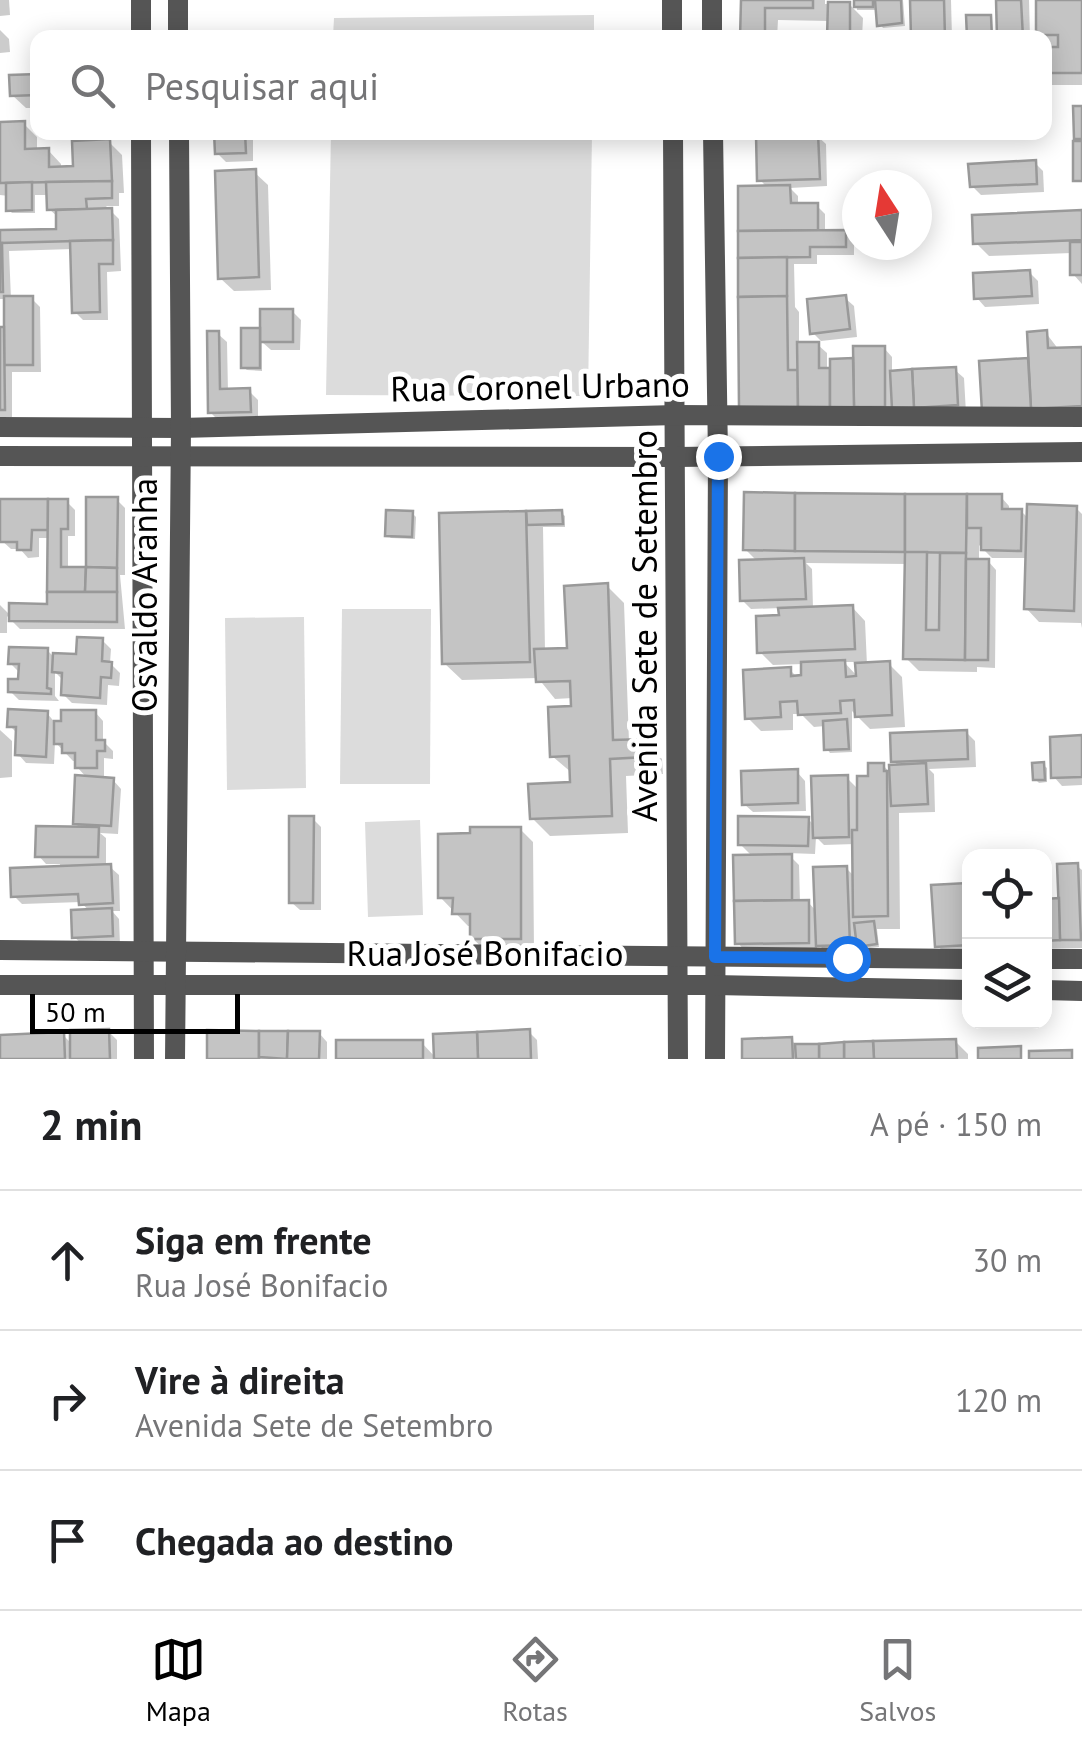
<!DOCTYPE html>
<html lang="pt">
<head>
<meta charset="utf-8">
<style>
	body { margin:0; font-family:"PT Sans",sans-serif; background:#f2f2f2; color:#202124 }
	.controls { position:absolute; right:30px; bottom:30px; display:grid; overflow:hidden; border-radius:20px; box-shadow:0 5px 25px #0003 }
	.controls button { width:90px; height:90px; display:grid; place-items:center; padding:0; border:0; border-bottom:2px solid #e0e0e0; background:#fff; color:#202124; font:50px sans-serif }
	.compass { position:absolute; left:842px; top:170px; width:90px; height:90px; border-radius:50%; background:#fff; box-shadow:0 5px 25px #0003; rotate:348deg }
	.scale { position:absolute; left:30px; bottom:25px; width:210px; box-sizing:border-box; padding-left:10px; border:5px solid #000; border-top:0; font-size:28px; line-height:35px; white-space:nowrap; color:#000; -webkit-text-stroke:8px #fff; paint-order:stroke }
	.stop { position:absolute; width:30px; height:30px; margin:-22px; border:8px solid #1a73e8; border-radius:50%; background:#fff }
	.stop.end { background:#1a73e8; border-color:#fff; box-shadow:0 2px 10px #0008 }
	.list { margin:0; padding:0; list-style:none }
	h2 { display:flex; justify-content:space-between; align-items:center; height:130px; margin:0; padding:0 40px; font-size:42px }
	h2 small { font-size:32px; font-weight:400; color:#757577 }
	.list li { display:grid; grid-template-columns:65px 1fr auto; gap:30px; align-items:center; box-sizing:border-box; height:140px; padding:0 40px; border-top:2px solid #e0e0e0 }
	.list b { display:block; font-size:38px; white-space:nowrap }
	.list p { margin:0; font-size:32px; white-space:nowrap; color:#757577 }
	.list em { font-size:32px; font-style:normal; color:#757577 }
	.icon { flex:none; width:55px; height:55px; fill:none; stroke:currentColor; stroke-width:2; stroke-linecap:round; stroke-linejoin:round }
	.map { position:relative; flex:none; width:1082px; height:1059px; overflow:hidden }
	.search { position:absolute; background:#fff; box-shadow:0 5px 25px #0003; left:30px; right:30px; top:30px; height:110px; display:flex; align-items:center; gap:25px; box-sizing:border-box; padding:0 35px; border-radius:20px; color:#757577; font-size:38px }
	.sheet { height:550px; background:#fff }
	nav { display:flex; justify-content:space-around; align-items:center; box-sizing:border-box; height:140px; border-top:2px solid #e0e0e0; background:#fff; font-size:28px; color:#757577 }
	nav a { display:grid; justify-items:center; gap:5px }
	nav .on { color:#000 }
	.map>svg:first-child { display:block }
	.green { fill:#dcdcdc }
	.shadow { fill:#0003; fill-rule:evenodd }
	.building { fill:#c4c4c4; stroke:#999; stroke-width:2.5 }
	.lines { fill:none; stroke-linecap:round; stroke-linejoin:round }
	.street { stroke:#555; stroke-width:20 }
	.route { stroke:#1a73e8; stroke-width:12 }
	.labels { text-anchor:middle; stroke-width:10; stroke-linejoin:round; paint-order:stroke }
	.street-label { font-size:35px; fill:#000; stroke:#fff }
</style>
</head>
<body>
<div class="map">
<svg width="1082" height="1059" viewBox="0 0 1082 1059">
	<rect width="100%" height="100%" fill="#fff"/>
	<g class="green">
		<path d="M594,15V37H333L334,18Z"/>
		<path d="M331,133H592L588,396L326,395Z"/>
		<path d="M342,609H431L430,784H340Z"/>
		<path d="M304,617L306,788L227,790L225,618Z"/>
		<path d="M420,820L423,915L368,917L365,822Z"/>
	</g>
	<g class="shadow">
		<path d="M0,0H9L10,15L0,16Z"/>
		<path d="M743,0H825V4H849L863,18L862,38H830V21L778,20L777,38H743Z"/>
		<path d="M856,0H903L905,26L883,28L880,24L879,10H857Z"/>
		<path d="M913,0H951L952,38H914Z"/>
		<path d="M999,0H1029L1030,38H1000Z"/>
		<path d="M1038,0H1082V85H1044V50H1054L1038,34Z"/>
		<path d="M0,30L9,39L10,52L0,53Z"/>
		<path d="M38,77V108H26L12,95Z"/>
		<path d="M0,124H24L37,137V151L48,150L61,164V169H76L109,142L122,155L124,193H119V206H106L119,219L121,271L107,272L108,320H83L75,312L73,249L9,251L11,299H32L40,307L41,372H12V417H0V330H7V299H0V233L59,231V218L49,209V195H35V213H12L9,210V196L0,195Z"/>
		<path d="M67,132H125V134L71,136Z"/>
		<path d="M217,132H253V161L226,162L217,153Z"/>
		<path d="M783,132H813L826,144L827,186L790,188L798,196V206H817L825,214V232H845L854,241V255H817V264H794L795,307L799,312V345H818L827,353V370H833V361H856L884,348L892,357V373L955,370L964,378L966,413L742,407L740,188H768L760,180Z"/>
		<path d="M830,132H881V135L832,134Z"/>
		<path d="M1035,163L1043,171L1044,192L981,195L972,186Z"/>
		<path d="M254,172L268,185L271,290L234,291L220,278Z"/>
		<path d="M1082,213V284L1073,274L1072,253L989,256L976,243Z"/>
		<path d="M1029,272L1038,281L1039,304L985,307L977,298Z"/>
		<path d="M845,298L854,306L857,337L821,341L812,332Z"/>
		<path d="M292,311L301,320L300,350H271L262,342V371L247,370L243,367L262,330Z"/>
		<path d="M1046,333L1059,350L1082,349V419H993L1027,361L1031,365Z"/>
		<path d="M218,334L227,342L228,392L249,391L258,400V420L219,421L210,412Z"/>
		<path d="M746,494L1001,497L1009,506V511H1021L1029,519L1076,508L1082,514V628L1081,623L1039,622L1026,608L1028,558H992L979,545V561H988L996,570L995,668L977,667V672L919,671L906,658L907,564L806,563L812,569L813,609L852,607L865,621L867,665L889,664L902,677L905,727L870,729L852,711V752L830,753L827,749L825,726L814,727L801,714H793V730L761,731L748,718L790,670L798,678H804L803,664L773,665L760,652L781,617V608L751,609L742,600L758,562L745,549ZM844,662H858V677Z"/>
		<path d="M117,500L125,508V575H120L125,629H20L7,616V633H0V605L12,617L50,606V538H39V557L28,558L20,549H11L0,539V526L67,502L75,510V536H68V570H88Z"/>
		<path d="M412,513L416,517L415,539L391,538L387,535Z"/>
		<path d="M561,513L565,516V527H543L545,651H569L607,586L624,603L629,742H645L662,759L663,774L626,776L628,833L550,836L532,818L572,785V773L552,756L573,708V698L555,699L538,678L462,680L444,663L441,515Z"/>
		<path d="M102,640L111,649L110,663L120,673L119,686L108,685L107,705L72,703L63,694L64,681L55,672V696L59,701L19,700L10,691L21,682L19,672L10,663L47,650L56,659L78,657Z"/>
		<path d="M95,712L103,721V741L113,751V759L104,758V780H113L121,789L118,834L100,833L106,838V867H110L119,875L120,911H112L119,919L120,944L83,945L74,937L89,911L81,902L22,904L14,896L60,869V864H46L38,855L82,830L75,823L88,779L77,767V761H73L55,742L54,764L26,763L18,754L19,735L10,726L47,713L56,724Z"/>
		<path d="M0,730L12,741V777L0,778Z"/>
		<path d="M966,732L975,741L976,767L929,769L934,774L935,812L899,813L900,929H877L879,947L863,949L857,942V952L827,953L817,943V950L746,952L738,943L736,858L753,857L740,844L808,819L816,827L847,778L860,791L883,765L892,775L899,767L894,761ZM816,837L824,845L855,844V877L846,868L817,912L808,902H800L799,865L787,853L815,854Z"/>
		<path d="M1082,738V785L1062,786L1054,777Z"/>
		<path d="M1043,765L1047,768V782L1039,783L1035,779Z"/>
		<path d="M797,772L805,781L806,811L753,812L744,804Z"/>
		<path d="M313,819L321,827V910H300L291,902Z"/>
		<path d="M520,829L533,842L534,951H486L472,938V926H468L440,897Z"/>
		<path d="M1077,866L1082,870V948L1044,949V901L1061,900Z"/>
		<path d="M966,886L970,889V953L946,955L938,946Z"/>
		<path d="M108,1031L117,1040V1059H2L63,1035L72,1044Z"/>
		<path d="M529,1032L537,1040L538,1059H338L422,1043L436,1058Z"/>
		<path d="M319,1033L327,1042V1059H209Z"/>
		<path d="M791,1040L798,1047L955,1041L968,1054V1059H745Z"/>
	</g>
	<g class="building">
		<path d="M741,0H813V8H765V38H740Z"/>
		<rect x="854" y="0" width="19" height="7"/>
		<path d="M875,0H901L902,23L877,26Z"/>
		<path d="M910,0H944L945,38H911Z"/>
		<path d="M996,0H1021L1023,38H997Z"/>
		<path d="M1036,0H1082V73H1044V47H1058V35H1036Z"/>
		<path d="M828,2H850V38H827Z"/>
		<path d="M966,15H991L992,38H967Z"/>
		<path d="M38,74V95L10,96L9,75Z"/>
		<path d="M1073,106H1082V139H1074Z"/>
		<path d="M25,121V149L49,148V167L73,166L72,141L110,139L112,181L0,183V122Z"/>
		<path d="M214,132H245L246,153L215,154Z"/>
		<path d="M818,133L820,179L757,181L756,135Z"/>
		<rect x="1073" y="141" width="9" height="40"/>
		<path d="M1036,160L1037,184L970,187L968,164Z"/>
		<path d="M256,169L259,277L218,279L215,171Z"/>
		<path d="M112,181V198L86,199L87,209L47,210L46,182Z"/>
		<path d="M32,182V210L6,211V183Z"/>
		<path d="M790,185L791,203H818V230L738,231V186Z"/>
		<path d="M112,208L113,240L0,243V230L56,229V210Z"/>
		<path d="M1082,210V240L973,244L972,215Z"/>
		<path d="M846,230V247H810V257L738,258V231Z"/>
		<path d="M113,240V264H99L100,312L72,313L70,241Z"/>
		<rect x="1070" y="242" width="12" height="33"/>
		<path d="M0,243H2L3,292H0Z"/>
		<path d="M787,257V296L738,297V258Z"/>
		<path d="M1030,270L1032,296L974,299L973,273Z"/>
		<path d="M846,295L850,329L810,334L807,299Z"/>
		<rect x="4" y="296" width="29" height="69"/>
		<path d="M787,296L788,370H798V408H739L738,297Z"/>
		<rect x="260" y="309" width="33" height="33"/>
		<path d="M0,327H4L5,410H0Z"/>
		<rect x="241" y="328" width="19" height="40"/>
		<path d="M1047,330L1048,348L1082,347V406L1031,409L1027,332Z"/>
		<path d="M207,331H219L220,389L250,388L251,412L208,413Z"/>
		<path d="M797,342H819V368H830V408H798Z"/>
		<path d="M853,346H885V407H854Z"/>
		<path d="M853,358L854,407L830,408V359Z"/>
		<path d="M1028,358L1031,409L982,412L979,361Z"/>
		<path d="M956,367L958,405L914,408L912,369Z"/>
		<path d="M912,369L914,408L892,409L890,371Z"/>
		<path d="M744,492L795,493V551L743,550Z"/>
		<path d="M795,493L905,494V552L795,551Z"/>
		<path d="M905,494H967L966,553L905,552Z"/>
		<path d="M967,494H1002V509H1022L1021,551L981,550V528H967Z"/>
		<path d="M86,497H118L117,568L86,567Z"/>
		<path d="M0,499H48V530H32L31,550H17V542H0Z"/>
		<path d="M48,499H68V529H61V567H86L85,592H47Z"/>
		<path d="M1027,504L1077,506L1074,611L1024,609Z"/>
		<path d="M386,510L413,511L412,537L385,536Z"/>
		<path d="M562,510L563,524L527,525L526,511Z"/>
		<path d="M526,511L530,662L442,664L439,513Z"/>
		<path d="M905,552H927L926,630H939L940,553H966L965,660L903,659Z"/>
		<path d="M804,558L806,599L740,601L739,560Z"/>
		<path d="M966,559H989L988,660H965Z"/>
		<path d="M86,567L117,568V592H85Z"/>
		<path d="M608,583L613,740L646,739V757L610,759L612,816L530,819L528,784L570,782L569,756L550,757L548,707L571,706L570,681L536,682L534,649L567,648L564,586Z"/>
		<path d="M47,592H117V622L9,621V603L47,604Z"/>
		<path d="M853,605L855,649L757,653L756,616L779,615L778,608Z"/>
		<path d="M77,637L103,638L102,661L112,662L111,678L101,677L100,698L61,695L62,673L52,672L53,653L76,654Z"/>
		<path d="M9,647L48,648L47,688L51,689V694L8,692V679H18L19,664H8Z"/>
		<path d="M845,660L846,677L856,676L855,663L890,661L892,715L855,717L854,700L840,701L841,713L798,715L797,701L780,702L781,717L745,719L743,670L791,667V676L801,675V662Z"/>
		<path d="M8,709L48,711L46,757L15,755L16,727H7Z"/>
		<path d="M61,710H96V740H105V751H97V768H75V753H62V744H54V721H61Z"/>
		<path d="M847,719L849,749L824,750L823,721Z"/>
		<path d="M967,730L968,759L891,762L890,733Z"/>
		<path d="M1082,735V777L1051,778L1050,737Z"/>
		<path d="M1044,762L1045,780H1033L1032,763Z"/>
		<path d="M868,763H884V771H887L888,916L853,917L852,830H857V776H868Z"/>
		<path d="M926,763L928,804L891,806L889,765Z"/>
		<path d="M798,769V803L742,805L741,771Z"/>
		<path d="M75,775L114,778L111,826L73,824Z"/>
		<path d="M848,775L849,837L813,838L811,776Z"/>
		<path d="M289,816H314L313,903H289Z"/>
		<path d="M738,816L809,817L808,846L738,845Z"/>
		<path d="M36,826L99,827L98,857H35Z"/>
		<path d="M470,827H521V939H470V914H452L453,898H438V834L470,833Z"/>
		<path d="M792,854V900L734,901L733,855Z"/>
		<path d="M1078,863L1081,940H1060L1057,864Z"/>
		<path d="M111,864L113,903L79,905L78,894L11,897L10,868Z"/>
		<path d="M847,866L850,945L816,946L813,867Z"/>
		<path d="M967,883L970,945L935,947L931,885Z"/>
		<path d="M1059,898L1060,940L1044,941V899Z"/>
		<path d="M809,900V943L735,944L734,901Z"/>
		<path d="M112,908L113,936L72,938L71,910Z"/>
		<path d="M874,921L877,944L857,947L854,923Z"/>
		<path d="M109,1029L110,1059H70V1030Z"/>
		<path d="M530,1029L531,1059H478L477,1032Z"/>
		<path d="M207,1030L259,1031V1059H207Z"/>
		<path d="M259,1031H288L287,1059L259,1057Z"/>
		<path d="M288,1031H320L319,1059H287Z"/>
		<path d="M64,1032L65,1059H0V1035Z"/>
		<path d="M477,1032L478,1059H434L433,1034Z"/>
		<path d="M792,1037L793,1059H742V1039Z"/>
		<path d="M956,1039L957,1059H874L873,1041Z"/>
		<rect x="336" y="1040" width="87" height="19"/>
		<path d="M873,1041L874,1059H844V1042Z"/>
		<path d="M844,1042V1059H819V1044Z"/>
		<path d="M795,1044H819V1059H796Z"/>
		<path d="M1021,1046V1059H978V1048Z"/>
		<path d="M1072,1050V1059H1029V1051Z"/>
	</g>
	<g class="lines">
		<g class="street">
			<path d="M178,0V38"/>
			<path d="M672,0V38"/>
			<path d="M712,0V38"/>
			<path d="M141,38V0"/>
			<path d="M141,132L144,1059"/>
			<path d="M673,132L678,1059"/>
			<path d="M713,132L718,456L715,1059"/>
			<path d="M0,427L181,428L676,415L1082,417"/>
			<path d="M0,456L675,457L1082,452"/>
			<path d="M0,950L970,959"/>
			<path d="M1044,959H1082"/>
			<path d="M0,985H714L970,990"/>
			<path d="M1044,990L1082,991"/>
			<path d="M175,1059L181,428L179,132"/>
		</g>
	</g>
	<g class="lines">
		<path class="route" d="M718,456L715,957L847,958"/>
	</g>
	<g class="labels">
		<g class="street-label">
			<text transform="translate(540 387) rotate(-1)" y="12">Rua Coronel Urbano</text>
			<text transform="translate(145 595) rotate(-90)" y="12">Osvaldo Aranha</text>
			<text transform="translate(645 626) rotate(-90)" y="12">Avenida Sete de Setembro</text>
			<text x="485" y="966">Rua José Bonifacio</text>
		</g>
	</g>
</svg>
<div class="controls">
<button><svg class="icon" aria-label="locate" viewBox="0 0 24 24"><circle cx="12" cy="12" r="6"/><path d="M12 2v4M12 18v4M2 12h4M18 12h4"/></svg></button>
<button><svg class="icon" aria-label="layers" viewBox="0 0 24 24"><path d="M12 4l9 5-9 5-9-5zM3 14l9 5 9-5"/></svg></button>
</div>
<svg class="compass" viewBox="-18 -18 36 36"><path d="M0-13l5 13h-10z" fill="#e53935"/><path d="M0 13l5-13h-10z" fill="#757577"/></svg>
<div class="scale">50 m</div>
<div class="stop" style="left:847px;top:958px"></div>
<div class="stop end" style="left:718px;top:456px"></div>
<div class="search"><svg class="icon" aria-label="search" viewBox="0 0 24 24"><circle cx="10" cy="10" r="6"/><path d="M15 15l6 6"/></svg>Pesquisar aqui</div>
</div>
<section class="sheet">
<h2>2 min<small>A pé · 150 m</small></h2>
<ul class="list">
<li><svg class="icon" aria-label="ahead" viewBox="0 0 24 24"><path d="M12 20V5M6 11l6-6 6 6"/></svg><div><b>Siga em frente</b><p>Rua José Bonifacio</p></div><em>30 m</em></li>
<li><svg class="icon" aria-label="right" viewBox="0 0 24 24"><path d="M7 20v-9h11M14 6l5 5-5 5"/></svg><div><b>Vire à direita</b><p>Avenida Sete de Setembro</p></div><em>120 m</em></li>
<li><svg class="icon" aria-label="arrive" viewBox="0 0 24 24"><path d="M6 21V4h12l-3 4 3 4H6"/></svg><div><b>Chegada ao destino</b></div></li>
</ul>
</section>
<nav>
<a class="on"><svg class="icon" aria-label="map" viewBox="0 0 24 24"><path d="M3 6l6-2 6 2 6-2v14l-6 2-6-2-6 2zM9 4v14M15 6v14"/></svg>Mapa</a>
<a><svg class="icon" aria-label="directions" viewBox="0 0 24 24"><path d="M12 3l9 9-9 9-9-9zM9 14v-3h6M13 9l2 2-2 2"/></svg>Rotas</a>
<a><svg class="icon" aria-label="saved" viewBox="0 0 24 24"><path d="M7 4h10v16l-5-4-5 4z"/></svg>Salvos</a>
</nav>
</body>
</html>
